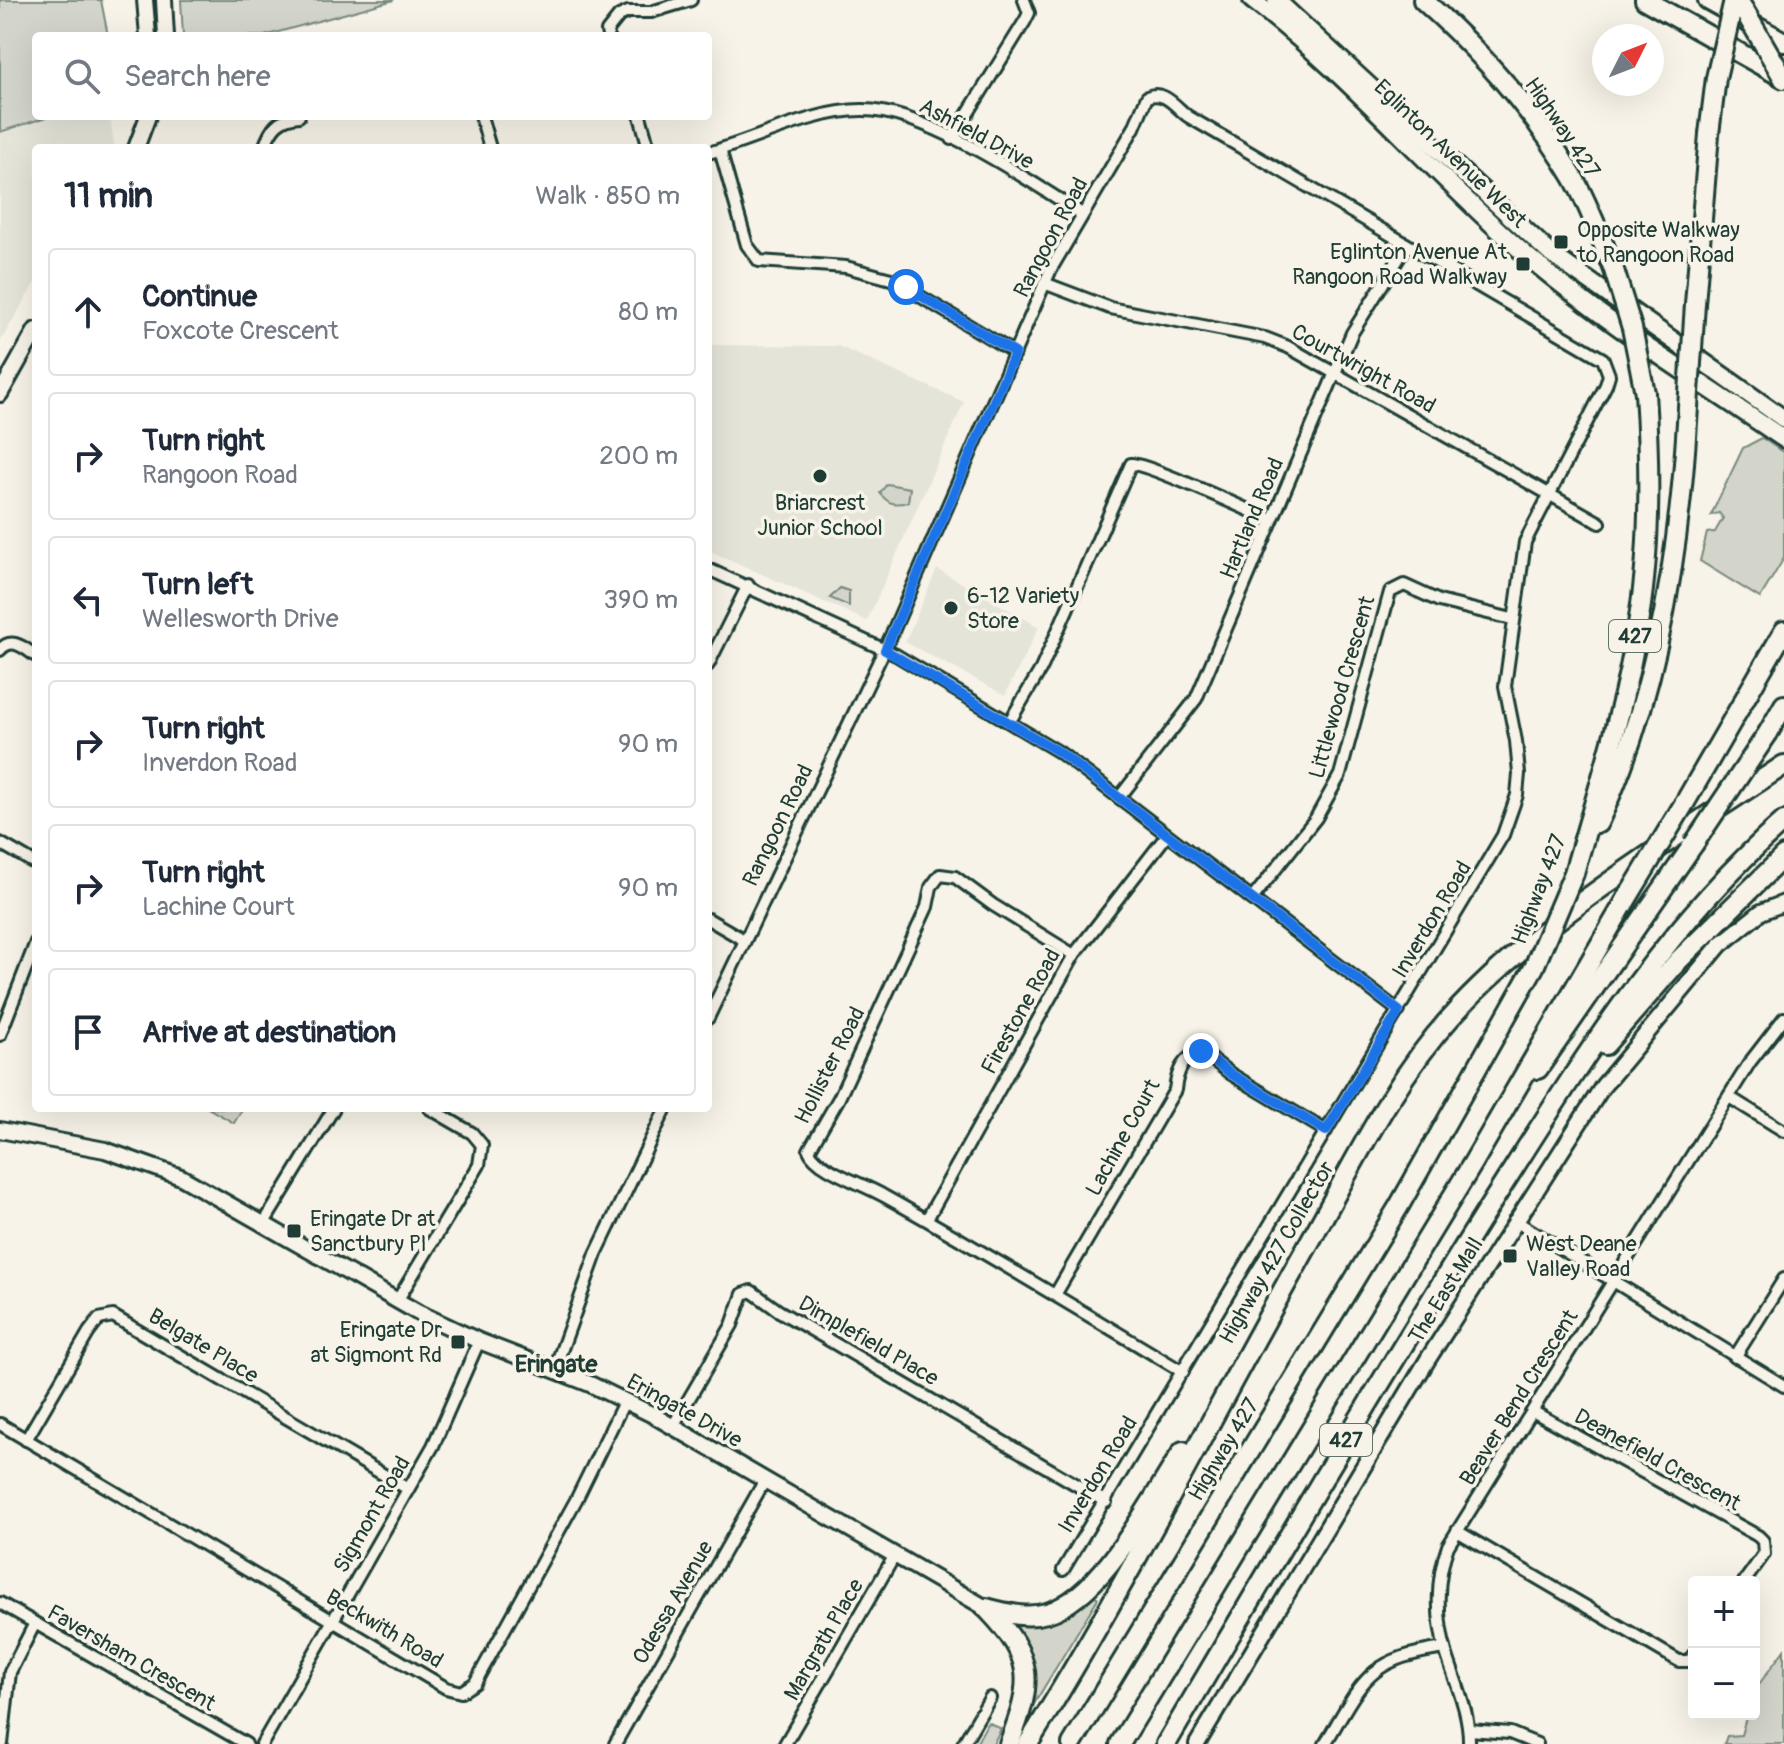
<!DOCTYPE html>
<html lang="en">
<head>
<meta charset="utf-8">
<style>
	body { margin:0; font-family:Pangolin,sans-serif; background:#f6f6f7; color:#1f2937 }
	.controls { position:absolute; right:24px; bottom:24px; display:grid; overflow:hidden; border-radius:8px; box-shadow:0 8px 32px #0002 }
	.controls button { width:72px; height:72px; display:grid; place-items:center; padding:0; border:0; border-bottom:2px solid #e0e1e3; background:#fff; color:#1f2937; font:40px sans-serif }
	.compass { position:absolute; left:1592px; top:24px; width:72px; height:72px; border-radius:50%; background:#fff; box-shadow:0 8px 32px #0002; rotate:48deg }
	.stop { position:absolute; width:24px; height:24px; margin:-18px; border:6px solid #1a73e8; border-radius:50%; background:#fff }
	.stop.end { background:#1a73e8; border-color:#fff; box-shadow:0 2px 8px #0008 }
	.list { margin:0; padding:0; list-style:none }
	h2 { display:flex; justify-content:space-between; align-items:center; height:104px; margin:0; padding:0 32px; font-size:34px }
	h2 small { font-size:26px; font-weight:400; color:#747a83 }
	.list li { display:grid; grid-template-columns:52px 1fr auto; gap:24px; align-items:center; box-sizing:border-box; height:128px; margin:0 16px 16px; padding:0 16px; border:2px solid #e0e1e3; border-radius:8px }
	.list b { display:block; font-size:30px; white-space:nowrap }
	.list p { margin:0; font-size:26px; white-space:nowrap; color:#747a83 }
	.list em { font-size:26px; font-style:normal; color:#747a83 }
	.icon { flex:none; width:44px; height:44px; fill:none; stroke:currentColor; stroke-width:2; stroke-linecap:round; stroke-linejoin:round }
	.map { position:relative; flex:none; width:1784px; height:1744px; overflow:hidden }
	.search { position:absolute; background:#fff; box-shadow:0 8px 32px #0002; left:32px; top:32px; width:680px; height:88px; display:flex; align-items:center; gap:20px; box-sizing:border-box; padding:0 28px; border-radius:8px; color:#747a83; font-size:30px }
	.panel { position:absolute; background:#fff; box-shadow:0 8px 32px #0002; left:32px; top:144px; width:680px; height:968px; border-radius:8px }
	.map>svg:first-child { display:block }
	.built { fill:#e5e4d9 }
	.green { fill:#d3d5ca; stroke:#79897f; stroke-width:2 }
	.lines { fill:none; stroke-linecap:round; stroke-linejoin:round }
	.street-casing { stroke:#1f3d34; stroke-width:16 }
	.secondary-casing { stroke:#1f3d34; stroke-width:20 }
	.primary-casing { stroke:#1f3d34; stroke-width:22 }
	.highway-casing { stroke:#1f3d34; stroke-width:24 }
	.street { stroke:#f7f3e8; stroke-width:10 }
	.secondary { stroke:#f7f3e8; stroke-width:14 }
	.primary { stroke:#f7f3e8; stroke-width:16 }
	.highway { stroke:#f7f3e8; stroke-width:18 }
	.highway-bridge-casing { stroke:#1f3d34; stroke-width:24; stroke-linecap:butt }
	.highway-bridge { stroke:#f7f3e8; stroke-width:18 }
	.route { stroke:#1a73e8; stroke-width:10 }
	.poi-dot { fill:#1f3d34; stroke:#f7f3e8; stroke-width:3 }
	.labels { text-anchor:middle; stroke-width:7; stroke-linejoin:round; paint-order:stroke }
	.shield { fill:#f7f3e8; stroke:#60746a; stroke-width:2 }
	.shield-label { font-size:20px; font-weight:bold; fill:#1f3d34 }
	.street-label { font-size:22px; fill:#1f3d34; stroke:#f7f3e8 }
	.poi-label { font-size:22px; fill:#1f3d34; stroke:#f7f3e8; text-anchor:start }
	.neighbourhood-label { font-size:24px; font-weight:bold; fill:#1f3d34; stroke:#f7f3e8 }
</style>
</head>
<body>
<div class="map">
<svg width="1784" height="1744" viewBox="0 0 1784 1744">
	<rect width="100%" height="100%" fill="#f7f3e8"/>
	<filter id="ink" filterUnits="userSpaceOnUse"><feTurbulence type="fractalNoise" baseFrequency=".0125" numOctaves="2"/><feDisplacementMap in="SourceGraphic" scale="16" xChannelSelector="R" yChannelSelector="G"/><feConvolveMatrix kernelMatrix="1 2 1 2 8 2 1 2 1" color-interpolation-filters="sRGB"/></filter>
	<g filter="url(#ink)">
		<g class="built">
			<path d="M50,116H98L111,123L114,144L112,148H36V281L0,342V132Z"/>
			<path d="M708,345L838,346L964,402L867,621L708,550Z"/>
			<path d="M937,569L1039,627L1005,695L905,642Z"/>
		</g>
		<g class="green">
			<path d="M0,0H101L108,36H36V116H50L0,132Z"/>
			<path d="M181,0H394L264,36H183Z"/>
			<path d="M1762,438L1784,453V558L1760,598L1700,561L1707,533L1715,532L1723,518L1719,513L1711,515L1743,448Z"/>
			<path d="M887,484L910,488L908,502C894,505 889,505 880,493Z"/>
			<path d="M840,588L849,591V606L830,598Z"/>
			<path d="M208,1108H243L234,1123Z"/>
			<path d="M1092,1594L1098,1598L1025,1719L1013,1629L1018,1620Z"/>
			<path d="M1784,1650V1744H1724L1727,1736L1741,1735L1747,1714H1754V1691Z"/>
			<path d="M988,1722L1001,1729L993,1744H976Z"/>
		</g>
		<g class="lines">
			<defs>
				<g id="street">
					<path d="M608,36L607,31L619,16L628,12H651L691,0"/>
					<path d="M481,116L490,148"/>
					<path d="M640,116L649,148"/>
					<path d="M952,139L1025,21L1029,13L1024,0"/>
					<path d="M264,148C271,128 278,118 299,116"/>
					<path d="M720,150L747,245L759,261L846,267L891,279L1015,353"/>
					<path d="M708,153C755,140 814,110 862,110C924,109 1029,180 1082,214"/>
					<path d="M1044,283L1110,308L1265,338L1288,347L1600,523"/>
					<path d="M708,569L896,655L1059,752L1399,1011"/>
					<path d="M0,650C12,636 24,648 36,656"/>
					<path d="M708,665L748,585"/>
					<path d="M1010,721L1041,669L1131,464C1146,463 1248,510 1271,520"/>
					<path d="M1119,798L1196,699L1352,333L1407,245"/>
					<path d="M0,843L36,864"/>
					<path d="M1252,899L1316,818L1340,775L1390,592L1404,585L1439,601L1512,619"/>
					<path d="M708,919L744,940"/>
					<path d="M1074,955L993,905L955,877L940,875L931,887L927,907L839,1098L809,1150C816,1169 864,1184 884,1196C985,1252 1084,1313 1183,1372"/>
					<path d="M708,1018L890,638L1051,269L1134,128L1147,97C1165,89 1176,108 1189,117L1603,359L1609,375L1606,385L1525,542L1505,686L1516,741L1519,774L1517,795L1503,835L1063,1570"/>
					<path d="M0,1035L36,942"/>
					<path d="M1729,1097L1784,1131"/>
					<path d="M927,1219L1074,955L1167,835"/>
					<path d="M1514,1220L1784,1386"/>
					<path d="M264,1223L334,1108"/>
					<path d="M1055,1295L1175,1090C1177,1071 1183,1058 1201,1051L1231,1074L1326,1131"/>
					<path d="M397,1301L479,1165L482,1145L472,1133L429,1108"/>
					<path d="M1735,1357L1784,1279"/>
					<path d="M555,1368L596,1254L666,1108"/>
					<path d="M1534,1412L1758,1536L1763,1541L1764,1554L1744,1582"/>
					<path d="M0,1424L446,1688L461,1692L475,1683L576,1500L625,1400"/>
					<path d="M673,1426L732,1325L743,1294L751,1291L779,1311L1106,1502"/>
					<path d="M26,1440L89,1332L99,1319L113,1316L408,1489"/>
					<path d="M1457,1531L1679,1661H1690L1694,1654"/>
					<path d="M0,1603L246,1744"/>
					<path d="M1469,1730L1510,1733L1537,1744"/>
					<path d="M2,1744L10,1672L34,1625"/>
					<path d="M262,1744L433,1446L479,1341"/>
					<path d="M615,1744L765,1480"/>
					<path d="M785,1744L895,1555"/>
					<path d="M963,1744L990,1698"/>
					<path d="M1325,1744C1363,1680 1367,1659 1445,1648"/>
					<path d="M1469,1744C1470,1712 1455,1682 1446,1652C1436,1619 1436,1578 1448,1546L1750,1062L1784,1018"/>
				</g>
				<g id="secondary">
					<path d="M145,0L148,36"/>
					<path d="M164,0L166,36"/>
					<path d="M136,148L148,116"/>
					<path d="M0,394L36,330"/>
					<path d="M0,1130L105,1150L181,1177L417,1312L479,1341L590,1384L651,1414L986,1608"/>
					<path d="M1197,1744L1428,1359L1603,1086L1720,945L1761,912L1784,903"/>
				</g>
				<g id="primary">
					<path d="M1252,0C1351,76 1433,174 1527,256C1606,324 1698,380 1784,439"/>
					<path d="M1276,0L1551,254L1784,419"/>
				</g>
				<g id="highway">
					<path d="M1423,0C1480,51 1534,111 1573,177C1589,205 1600,237 1613,267"/>
					<path d="M1645,0L1784,78"/>
					<path d="M1708,0L1784,42"/>
					<path d="M1695,304L1709,134"/>
					<path d="M1768,733L1784,705"/>
					<path d="M1684,804L1784,631"/>
					<path d="M1598,823C1656,701 1679,556 1687,422"/>
					<path d="M1574,873C1598,789 1626,704 1639,618C1651,544 1650,467 1645,393"/>
					<path d="M1605,1045L1679,960L1784,856"/>
					<path d="M1538,1069L1693,845"/>
					<path d="M986,1608C1006,1613 1026,1619 1047,1613C1104,1596 1151,1499 1183,1451"/>
					<path d="M988,1610C1035,1659 1033,1682 1009,1744"/>
					<path d="M1028,1744C1131,1579 1217,1405 1313,1236C1355,1161 1393,1081 1451,1017C1537,921 1676,837 1784,765"/>
					<path d="M1072,1744L1399,1206L1534,967"/>
					<path d="M1120,1744L1473,1163L1626,900"/>
					<path d="M1166,1744C1274,1561 1381,1378 1494,1199C1580,1064 1662,928 1784,821"/>
				</g>
			</defs>
			<use href="#street" class="street-casing"/>
			<use href="#secondary" class="secondary-casing"/>
			<use href="#primary" class="primary-casing"/>
			<use href="#highway" class="highway-casing"/>
			<use href="#street" class="street"/>
			<use href="#secondary" class="secondary"/>
			<use href="#primary" class="primary"/>
			<use href="#highway" class="highway"/>
			<defs>
				<g id="highway-bridge">
					<path d="M1738,0L1784,79"/>
					<path d="M1709,134L1716,78L1734,0"/>
					<path d="M1613,267L1632,328L1645,393"/>
					<path d="M1687,422L1695,304"/>
					<path d="M1693,845L1768,733"/>
					<path d="M1626,900L1684,804"/>
					<path d="M1534,967L1574,873"/>
				</g>
			</defs>
			<use href="#highway-bridge" class="highway-bridge-casing"/>
			<use href="#highway-bridge" class="highway-bridge"/>
		</g>
	</g>
	<g class="lines" filter="url(#ink)">
		<path class="route" d="M906,287L1015,353L885,650L1059,752L1399,1011L1326,1131L1231,1074L1201,1051"/>
	</g>
	<g class="poi-dot">
		<rect x="1553" y="234" width="16" height="16" rx="4"/>
		<rect x="1515" y="256" width="16" height="16" rx="4"/>
		<circle cx="820" cy="476" r="8"/>
		<circle cx="951" cy="608" r="8"/>
		<rect x="286" y="1223" width="16" height="16" rx="4"/>
		<rect x="1502" y="1248" width="16" height="16" rx="4"/>
		<rect x="450" y="1334" width="16" height="16" rx="4"/>
	</g>
	<g class="labels">
		<g class="shield">
			<rect x="1609" y="620" width="52" height="32" rx="6"/>
			<rect x="1320" y="1424" width="52" height="32" rx="6"/>
		</g>
		<g class="shield-label">
			<text x="1635" y="643">427</text>
			<text x="1346" y="1447">427</text>
		</g>
		<g class="street-label">
			<text transform="translate(1563 127) rotate(56)" y="8">Highway 427</text>
			<text transform="translate(977 133) rotate(28)" y="8">Ashfield Drive</text>
			<text transform="translate(1451 153) rotate(44)" y="8">Eglinton Avenue West</text>
			<text transform="translate(1050 237) rotate(-62)" y="8">Rangoon Road</text>
			<text transform="translate(1364 368) rotate(29)" y="8">Courtwright Road</text>
			<text transform="translate(1251 518) rotate(-67)" y="8">Hartland Road</text>
			<text transform="translate(1341 687) rotate(-74)" y="8">Littlewood Crescent</text>
			<text transform="translate(777 825) rotate(-64)" y="8">Rangoon Road</text>
			<text transform="translate(1538 889) rotate(-69)" y="8">Highway 427</text>
			<text transform="translate(1431 919) rotate(-59)" y="8">Inverdon Road</text>
			<text transform="translate(1020 1011) rotate(-61)" y="8">Firestone Road</text>
			<text transform="translate(829 1065) rotate(-63)" y="8">Hollister Road</text>
			<text transform="translate(1122 1137) rotate(-61)" y="8">Lachine Court</text>
			<text transform="translate(1276 1252) rotate(-60)" y="8">Highway 427 Collector</text>
			<text transform="translate(1445 1290) rotate(-58)" y="8">The East Mall</text>
			<text transform="translate(869 1340) rotate(30)" y="8">Dimplefield Place</text>
			<text transform="translate(204 1345) rotate(31)" y="8">Belgate Place</text>
			<text transform="translate(1518 1397) rotate(-58)" y="8">Beaver Bend Crescent</text>
			<text transform="translate(685 1410) rotate(29)" y="8">Eringate Drive</text>
			<text transform="translate(1223 1449) rotate(-59)" y="8">Highway 427</text>
			<text transform="translate(1658 1459) rotate(29)" y="8">Deanefield Crescent</text>
			<text transform="translate(1097 1474) rotate(-59)" y="8">Inverdon Road</text>
			<text transform="translate(371 1514) rotate(-60)" y="8">Sigmont Road</text>
			<text transform="translate(672 1602) rotate(-60)" y="8">Odessa Avenue</text>
			<text transform="translate(385 1628) rotate(31)" y="8">Beckwith Road</text>
			<text transform="translate(823 1639) rotate(-60)" y="8">Margrath Place</text>
			<text transform="translate(132 1657) rotate(30)" y="8">Faversham Crescent</text>
		</g>
		<g class="poi-label">
			<text x="1577" y="237">Opposite Walkway<tspan x="1577" dy="25">to Rangoon Road</tspan></text>
			<text x="1507" y="259" text-anchor="end">Eglinton Avenue At<tspan x="1507" dy="25">Rangoon Road Walkway</tspan></text>
			<text x="820" y="510" text-anchor="middle">Briarcrest<tspan x="820" dy="25">Junior School</tspan></text>
			<text x="967" y="603">6-12 Variety<tspan x="967" dy="25">Store</tspan></text>
			<text x="310" y="1226">Eringate Dr at<tspan x="310" dy="25">Sanctbury Pl</tspan></text>
			<text x="1526" y="1251">West Deane<tspan x="1526" dy="25">Valley Road</tspan></text>
			<text x="442" y="1337" text-anchor="end">Eringate Dr<tspan x="442" dy="25">at Sigmont Rd</tspan></text>
		</g>
		<g class="neighbourhood-label">
			<text x="556" y="1372">Eringate</text>
		</g>
	</g>
</svg>
<div class="controls">
<button>+</button>
<button>−</button>
</div>
<svg class="compass" viewBox="-18 -18 36 36"><path d="M0-13l5 13h-10z" fill="#e53935"/><path d="M0 13l5-13h-10z" fill="#747a83"/></svg>
<div class="stop" style="left:906px;top:287px"></div>
<div class="stop end" style="left:1201px;top:1051px"></div>
<div class="search"><svg class="icon" aria-label="search" viewBox="0 0 24 24"><circle cx="10" cy="10" r="6"/><path d="M15 15l6 6"/></svg>Search here</div>
<section class="panel">
<h2>11 min<small>Walk · 850 m</small></h2>
<ul class="list">
<li><svg class="icon" aria-label="ahead" viewBox="0 0 24 24"><path d="M12 20V5M6 11l6-6 6 6"/></svg><div><b>Continue</b><p>Foxcote Crescent</p></div><em>80 m</em></li>
<li><svg class="icon" aria-label="right" viewBox="0 0 24 24"><path d="M7 20v-9h11M14 6l5 5-5 5"/></svg><div><b>Turn right</b><p>Rangoon Road</p></div><em>200 m</em></li>
<li><svg class="icon" aria-label="left" viewBox="0 0 24 24"><path d="M17 20v-9H6M10 6l-5 5 5 5"/></svg><div><b>Turn left</b><p>Wellesworth Drive</p></div><em>390 m</em></li>
<li><svg class="icon" aria-label="right" viewBox="0 0 24 24"><path d="M7 20v-9h11M14 6l5 5-5 5"/></svg><div><b>Turn right</b><p>Inverdon Road</p></div><em>90 m</em></li>
<li><svg class="icon" aria-label="right" viewBox="0 0 24 24"><path d="M7 20v-9h11M14 6l5 5-5 5"/></svg><div><b>Turn right</b><p>Lachine Court</p></div><em>90 m</em></li>
<li><svg class="icon" aria-label="arrive" viewBox="0 0 24 24"><path d="M6 21V4h12l-3 4 3 4H6"/></svg><div><b>Arrive at destination</b></div></li>
</ul>
</section>
</div>
</body>
</html>
